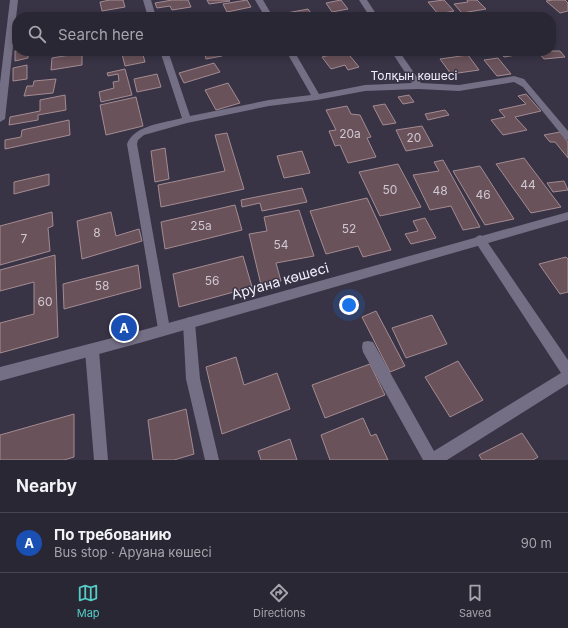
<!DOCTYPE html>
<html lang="en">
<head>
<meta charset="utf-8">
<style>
	body { margin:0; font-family:Inter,sans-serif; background:#322f3c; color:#f1f3f6 }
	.you { position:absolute; left:349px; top:305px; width:14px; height:14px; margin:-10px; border:3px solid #fff; border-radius:50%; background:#1a73e8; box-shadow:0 0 0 6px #1a73e833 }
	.badge { display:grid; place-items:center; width:26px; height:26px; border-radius:50%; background:#54cdc8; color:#fff; font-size:13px; font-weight:700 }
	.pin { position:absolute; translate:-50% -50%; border:2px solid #fff; box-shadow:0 1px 4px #0006 }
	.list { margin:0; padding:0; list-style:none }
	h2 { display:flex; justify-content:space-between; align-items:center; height:52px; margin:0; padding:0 16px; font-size:17px }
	h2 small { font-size:13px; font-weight:400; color:#a5a5ac }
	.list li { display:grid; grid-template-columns:26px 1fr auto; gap:12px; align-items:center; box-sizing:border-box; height:60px; padding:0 16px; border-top:1px solid #46444f }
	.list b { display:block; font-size:15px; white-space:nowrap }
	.list p { margin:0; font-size:13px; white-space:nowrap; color:#a5a5ac }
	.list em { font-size:13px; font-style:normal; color:#a5a5ac }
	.icon { flex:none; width:22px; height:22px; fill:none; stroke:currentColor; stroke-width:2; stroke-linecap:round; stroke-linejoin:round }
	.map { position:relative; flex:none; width:568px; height:460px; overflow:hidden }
	.search { position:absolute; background:#2a2734; box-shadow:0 2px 6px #0003; left:12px; right:12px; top:12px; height:44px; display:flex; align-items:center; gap:10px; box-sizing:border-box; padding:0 14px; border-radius:16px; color:#a5a5ac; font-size:15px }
	.sheet { height:112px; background:#2a2734 }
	nav { display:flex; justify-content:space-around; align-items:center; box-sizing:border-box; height:56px; border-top:1px solid #46444f; background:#2a2734; font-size:11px; color:#a5a5ac }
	nav a { display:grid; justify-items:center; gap:2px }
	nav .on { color:#54cdc8 }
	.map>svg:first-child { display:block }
	.building { fill:#695259; stroke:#a48b92 }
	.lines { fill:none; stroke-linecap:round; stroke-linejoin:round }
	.minor { fill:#746f84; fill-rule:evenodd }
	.tertiary { fill:#746f84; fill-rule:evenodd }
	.labels { text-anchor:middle; stroke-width:3; stroke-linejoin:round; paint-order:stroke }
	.far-street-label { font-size:12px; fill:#f1eefa; stroke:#383446 }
	.number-label { font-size:12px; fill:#cfc7d2 }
	.street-label { font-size:14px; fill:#f1eefa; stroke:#383446 }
</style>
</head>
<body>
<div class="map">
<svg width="568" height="460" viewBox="0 0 568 460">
	<rect width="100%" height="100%" fill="#383446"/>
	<g class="building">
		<path d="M110,0H123L125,7L102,11L100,2Z"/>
		<path d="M172,0H188L191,7L172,10L170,6L157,8L155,3Z"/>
		<path d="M207,0H229L230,1L209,4Z"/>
		<path d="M247,0L251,7L227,12L223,4Z"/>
		<path d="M341,0L348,9L332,12L326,3Z"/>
		<path d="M444,0L454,11L438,14L428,2Z"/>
		<path d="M467,0H477L486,9L462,13L454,4L468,2Z"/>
		<path d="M553,0H565L568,3V11L560,13L546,1Z"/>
		<path d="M308,9L313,16L277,17L276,15Z"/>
		<path d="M190,13L192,17H167Z"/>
		<path d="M15,51H50L28,55V58L15,61Z"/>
		<path d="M137,51H142L145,62L125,66L122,54Z"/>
		<path d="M204,51H226V52L220,53L222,56L206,59Z"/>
		<path d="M346,51L359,67L348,70L345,65L331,69L322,57Z"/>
		<path d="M499,51H526L528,53L504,57Z"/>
		<path d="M537,51H560L565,57L544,59Z"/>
		<path d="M82,53V65L51,70L52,58Z"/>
		<path d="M468,55L479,70L451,74L440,59Z"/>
		<path d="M498,58L511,74L497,76L484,60Z"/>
		<path d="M214,63L220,72L184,83L179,73Z"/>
		<path d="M27,65V79L13,81V68Z"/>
		<path d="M125,69L132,95L101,102L99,92L114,88L113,82L119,81L118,74L108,76L107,73Z"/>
		<path d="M157,74L161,87L137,92L134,79Z"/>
		<path d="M56,79L53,93L24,96L27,86H33L34,81Z"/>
		<path d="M228,83L240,103L216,110L205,90Z"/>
		<path d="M526,94L541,111L515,117L527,130L503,135L491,120L505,117L499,110L526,104L518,96Z"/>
		<path d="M65,95L66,110L38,115V120L9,125L10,117L40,111V100Z"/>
		<path d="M409,95L414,102L403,104L398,97Z"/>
		<path d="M136,97L143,126L106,135L100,105Z"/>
		<path d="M385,104L396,123L383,125L373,106Z"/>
		<path d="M347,106L351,114L360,115L371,137L367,138L376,157L348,163L340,145L335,146L329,131L336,130L326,110Z"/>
		<path d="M445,110L449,115L428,120L425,114Z"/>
		<path d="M69,120L70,135L5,149V140L21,137L22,130Z"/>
		<path d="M422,126L433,146L406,151L396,130Z"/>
		<path d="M560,132L568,142V158L555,142H550L544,135Z"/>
		<path d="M227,133L244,189L161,207L158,185L225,171L215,135Z"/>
		<path d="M165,148L169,179L155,182L151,151Z"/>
		<path d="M302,151L310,173L284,178L277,156Z"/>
		<path d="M524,158L561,207L531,213L496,164Z"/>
		<path d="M443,160L480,227L463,230L451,206L430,210L413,175L439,171L434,162Z"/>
		<path d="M398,164L421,207L380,216L359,172Z"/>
		<path d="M480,166L514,219L485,225L453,171Z"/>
		<path d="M49,174V185L14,194V182Z"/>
		<path d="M564,181L568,190L553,192L547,183Z"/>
		<path d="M302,188L307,202L262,211L260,203L242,207L241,200Z"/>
		<path d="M367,198L391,250L363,257L358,246L326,254L310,211Z"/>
		<path d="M235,205L242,230L165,249L161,222Z"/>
		<path d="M299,210L314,256L276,263L281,281L261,285L249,234L267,231L264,217Z"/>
		<path d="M52,212L53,226L48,228L50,251L0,265V226Z"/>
		<path d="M111,212L116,236L139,229L142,241L82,259L77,221Z"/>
		<path d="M425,218L436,238L411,244L405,234L418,231L413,221Z"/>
		<path d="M55,255L58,337L0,353V323L34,314V282L0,291V270Z"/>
		<path d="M243,256L252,287L179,307L173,274Z"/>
		<path d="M566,257L568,259V292L560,294L539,264Z"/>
		<path d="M138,265L141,288L64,309L63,284Z"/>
		<path d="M376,311L405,366L390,372L362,317Z"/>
		<path d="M432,315L447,344L406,358L392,328Z"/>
		<path d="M236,357L244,385L277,373L290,409L222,434L206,367Z"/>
		<path d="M458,361L483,400L450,417L425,377Z"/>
		<path d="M370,364L385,395L325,418L312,385Z"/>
		<path d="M186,409L194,454L174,460H153L148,420Z"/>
		<path d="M74,414V457L64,460H0V435Z"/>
		<path d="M363,418L371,436L376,434L388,460H330L321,435Z"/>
		<path d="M522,433L538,457L533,460H482L479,455Z"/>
		<path d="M290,439L297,460H261L258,451Z"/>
	</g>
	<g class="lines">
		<g class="minor">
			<path d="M10,0H18L5,119L0,122V83Z"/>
			<path d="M143,0H151L156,17H148Z"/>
			<path d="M255,0H263L273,17H265Z"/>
			<path d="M359,0H367L378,17H370Z"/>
			<path d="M160,51H168L190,116L269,100L311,95L286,51H294L319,94L365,85L412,83L391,51H399L421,83L459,85L514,76L524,79L568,131V140L565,139L523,87L514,82L459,91L418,89L365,91L317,100L269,106L187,123L144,135L138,140L137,144L170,329L168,333L164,335L160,333L158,329L127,144C134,125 164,123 182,118Z"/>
			<path d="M480,235L484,237L568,360V384L447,460H423L363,352L362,347L363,342L368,341L373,342L434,451L561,373L476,243L474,240L476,237Z"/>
			<path d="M189,317L193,319L195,323L200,379L219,460H205L186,379L183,323L185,319Z"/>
			<path d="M92,345L97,346L99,351L108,460H94L85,351L87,346Z"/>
		</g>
		<path class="tertiary" d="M568,212V220L143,342L0,381V367L143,330Z"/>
	</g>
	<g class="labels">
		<g class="far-street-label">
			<text x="414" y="80">Толқын көшесі</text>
		</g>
		<g class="number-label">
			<text x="350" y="138">20а</text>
			<text x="414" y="142">20</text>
			<text x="528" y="189">44</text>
			<text x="390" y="194">50</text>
			<text x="440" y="195">48</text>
			<text x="483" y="199">46</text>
			<text x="201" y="230">25а</text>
			<text x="349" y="233">52</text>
			<text x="97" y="237">8</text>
			<text x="24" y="243">7</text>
			<text x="281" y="249">54</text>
			<text x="212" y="285">56</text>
			<text x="102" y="290">58</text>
			<text x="45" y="306">60</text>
		</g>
		<g class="street-label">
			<text transform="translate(280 281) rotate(-16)" y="5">Аруана көшесі</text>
		</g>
	</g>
</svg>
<div class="you"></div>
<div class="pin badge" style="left:124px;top:328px;background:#1a4fb4">A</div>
<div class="search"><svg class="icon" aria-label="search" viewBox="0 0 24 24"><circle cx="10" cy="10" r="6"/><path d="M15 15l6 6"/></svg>Search here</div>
</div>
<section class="sheet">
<h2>Nearby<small></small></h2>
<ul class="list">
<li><span class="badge" style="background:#1a4fb4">A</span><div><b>По требованию</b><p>Bus stop · Аруана көшесі</p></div><em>90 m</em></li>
</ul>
</section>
<nav>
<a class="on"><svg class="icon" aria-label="map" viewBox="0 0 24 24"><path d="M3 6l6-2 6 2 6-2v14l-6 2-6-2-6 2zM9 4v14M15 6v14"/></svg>Map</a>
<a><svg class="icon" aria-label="directions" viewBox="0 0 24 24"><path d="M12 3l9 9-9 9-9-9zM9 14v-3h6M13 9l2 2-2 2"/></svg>Directions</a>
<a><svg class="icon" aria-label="saved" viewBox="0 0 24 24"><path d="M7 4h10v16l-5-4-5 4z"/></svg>Saved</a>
</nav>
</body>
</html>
